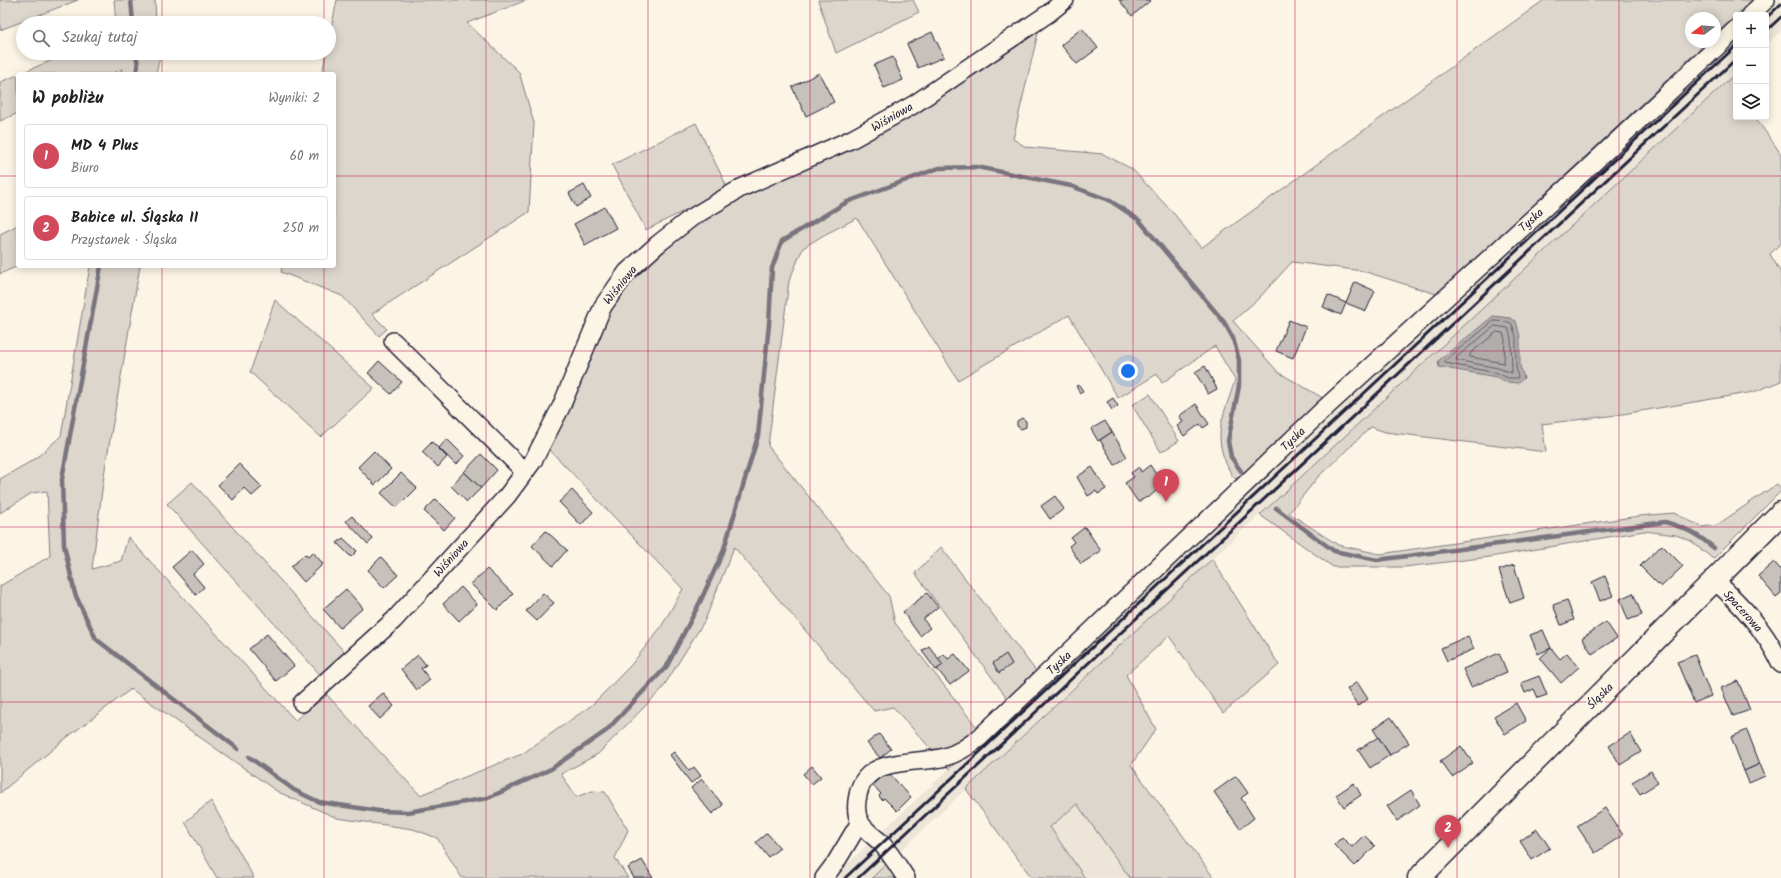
<!DOCTYPE html>
<html lang="pl">
<head>
<meta charset="utf-8">
<style>
	body { margin:0; font-family:Kalam,sans-serif; background:#f2f2f2; color:#222 }
	.controls { position:absolute; right:12px; top:12px; display:grid; overflow:hidden; border-radius:4px; box-shadow:0 2px 10px #0003 }
	.controls button { width:36px; height:36px; display:grid; place-items:center; padding:0; border:0; border-bottom:1px solid #e0e0e0; background:#fff; color:#222; font:20px sans-serif }
	.compass { position:absolute; left:1685px; top:12px; width:36px; height:36px; border-radius:50%; background:#fff; box-shadow:0 2px 10px #0003; rotate:254deg }
	.you { position:absolute; left:1128px; top:371px; width:14px; height:14px; margin:-10px; border:3px solid #fff; border-radius:50%; background:#1a73e8; box-shadow:0 0 0 6px #1a73e833 }
	.badge { display:grid; place-items:center; width:26px; height:26px; border-radius:50%; background:#d1495b; color:#fff; font-size:13px; font-weight:700 }
	.pin { position:absolute; translate:-50% -33px; filter:drop-shadow(0 1px 2px #0008) }
	.pin::after { content:''; position:absolute; top:21px; width:14px; height:12px; background:inherit; clip-path:polygon(0 0,100% 0,50% 100%) }
	.list { margin:0; padding:0; list-style:none }
	h2 { display:flex; justify-content:space-between; align-items:center; height:52px; margin:0; padding:0 16px; font-size:17px }
	h2 small { font-size:13px; font-weight:400; color:#767676 }
	.list li { display:grid; grid-template-columns:26px 1fr auto; gap:12px; align-items:center; box-sizing:border-box; height:64px; margin:0 8px 8px; padding:0 8px; border:1px solid #e0e0e0; border-radius:4px }
	.list b { display:block; font-size:15px; white-space:nowrap }
	.list p { margin:0; font-size:13px; white-space:nowrap; color:#767676 }
	.list em { font-size:13px; font-style:normal; color:#767676 }
	.icon { flex:none; width:22px; height:22px; fill:none; stroke:currentColor; stroke-width:2; stroke-linecap:round; stroke-linejoin:round }
	.map { position:relative; flex:none; width:1781px; height:878px; overflow:hidden }
	.search { position:absolute; background:#fff; box-shadow:0 2px 10px #0003; left:16px; top:16px; width:320px; height:44px; display:flex; align-items:center; gap:10px; box-sizing:border-box; padding:0 14px; border-radius:22px; color:#767676; font-size:15px }
	.panel { position:absolute; background:#fff; box-shadow:0 2px 10px #0003; left:16px; top:72px; width:320px; height:196px; border-radius:4px }
	.map>svg:first-child { display:block }
	.built { fill:#ece5d8 }
	.green { fill:#dcd6cc; stroke:#7f7c84 }
	.water { fill:#b2adab; stroke:#78757e }
	.lines { fill:none; stroke-linecap:round; stroke-linejoin:round }
	.shore { stroke:#5c5a68; stroke-width:1 }
	.stream { stroke:#78757e; stroke-width:4.5 }
	.building { fill:#c6c1bb; stroke:#22223b }
	.minor-casing { stroke:#22223b; stroke-width:20 }
	.major-casing { stroke:#22223b; stroke-width:25 }
	.minor { stroke:#fcf5e5; stroke-width:17 }
	.major { stroke:#fcf5e5; stroke-width:22 }
	.rail { stroke:#22223b; stroke-width:3 }
	.grid { fill:none; stroke:#c2185b; stroke-width:1; stroke-opacity:0.55 }
	.labels { text-anchor:middle; stroke-width:4; stroke-linejoin:round; paint-order:stroke }
	.street-label { font-size:12px; fill:#22223b; stroke:#fcf5e5 }
</style>
</head>
<body>
<div class="map">
<svg width="1781" height="878" viewBox="0 0 1781 878">
	<rect width="100%" height="100%" fill="#fcf5e5"/>
	<filter id="ink" filterUnits="userSpaceOnUse"><feTurbulence type="fractalNoise" baseFrequency=".025" numOctaves="2"/><feDisplacementMap in="SourceGraphic" scale="8" xChannelSelector="R" yChannelSelector="G"/><feConvolveMatrix kernelMatrix="1 2 1 2 8 2 1 2 1" color-interpolation-filters="sRGB"/></filter>
	<g filter="url(#ink)">
		<g class="built">
			<path d="M1774,0H1781V31L1766,45V15H1758Z"/>
			<path d="M1736,36V73L1063,697L872,878H832Z"/>
			<path d="M1077,804L1130,878H1085L1050,827Z"/>
		</g>
		<g class="green">
			<path d="M0,0H78L0,30Z"/>
			<path d="M114,0H155L156,23H116Z"/>
			<path d="M337,0H527L467,23L519,72L534,123L529,212L372,314L387,329L379,336L342,296L281,272L282,266H334V74H322L326,53H329V38Z"/>
			<path d="M818,0H913L919,12L836,53Z"/>
			<path d="M1544,0H1752L1715,35V18H1691V42H1707L1439,295L1363,271L1292,262L1258,299L1233,321L1278,372L1328,401L1248,474L1246,471L1236,479L1233,477C1210,437 1222,421 1235,380L1215,346L1162,383L1157,374L1118,398L1069,315L958,380L857,218L822,236L803,248L789,281L768,446L889,596L895,623L979,730L982,738L949,769L893,707L874,711L734,547L705,620L662,689L598,754L561,774L576,797L592,791L605,792L628,830L615,858L628,878H462L437,838L413,829L337,818L278,792L131,689L65,739L0,793V586L50,556L47,491L32,493L0,513V479L35,459L61,436L90,266H140L104,475L92,569L121,561L128,537L295,720L327,695L420,795L522,754L592,705L631,665L661,627L683,589L547,447L611,302L656,250L689,224L1037,26L1038,33L1013,139L1026,147L1103,154L1132,169L1175,215L1201,248Z"/>
			<path d="M69,53H159L160,56L156,74H121L122,69L111,74H19Z"/>
			<path d="M1736,73V117H1755L1781,154V243L1770,254L1781,273V381L1754,392L1617,415L1542,424L1546,452L1385,432L1371,427L1318,477L1289,513L1338,545L1380,554L1639,516L1674,513L1702,527L1717,525L1777,484L1781,488V491L1713,559L1691,541L1676,535L1644,531L1490,557L1404,567H1333L1260,515Z"/>
			<path d="M18,75V113L0,121V82Z"/>
			<path d="M696,123L728,189L646,230L612,165Z"/>
			<path d="M18,225V266L0,274V234Z"/>
			<path d="M275,300L374,388L321,437L250,372Z"/>
			<path d="M1150,394L1179,441L1161,452L1132,405Z"/>
			<path d="M192,482L349,657L324,679L167,504Z"/>
			<path d="M941,547L1039,675L1010,702L915,573Z"/>
			<path d="M1212,559L1279,665L1223,713L1169,636L1126,675L1156,729L1131,765L1214,878H1130L1077,804L1050,827L1085,878H1032L966,789Z"/>
			<path d="M211,801L254,878H217L185,822Z"/>
			<path d="M888,862L900,878H872Z"/>
		</g>
		<path class="water" d="M1493,316L1510,318L1516,321L1520,337V366L1524,378L1518,383L1507,382L1496,377L1439,367L1438,361Z"/>
		<g class="lines">
			<g class="shore">
				<path d="M1494,321L1509,322L1512,324L1516,337V366L1518,378H1508L1497,373L1445,363V361Z"/>
				<path d="M1495,326L1508,328L1511,338L1512,373L1498,368L1456,360L1457,357Z"/>
				<path d="M1497,332L1503,333L1505,339L1504,363L1470,357V354Z"/>
			</g>
			<g class="stream">
				<path d="M131,0L133,23"/>
				<path d="M136,74L138,66L136,53"/>
				<path d="M101,266L62,479L64,545L75,594L96,639L238,749"/>
				<path d="M1276,508L1334,551L1377,560L1665,522C1686,528 1697,534 1714,548"/>
				<path d="M249,757L294,790L319,802L379,811L408,812L488,798L551,769L606,731L667,666L700,602L723,552L758,436L769,324L772,268L782,241L847,202L939,168L977,167L1071,186L1109,200L1139,220L1224,322L1233,338L1239,360V386L1228,441L1231,457L1241,471"/>
			</g>
		</g>
		<g class="building">
			<path d="M1119,0H1151L1132,16Z"/>
			<path d="M1082,28L1098,48L1077,64L1061,45Z"/>
			<path d="M932,32L944,57L918,68L907,44Z"/>
			<path d="M893,57L903,80L884,88L874,65Z"/>
			<path d="M819,73L834,102L806,116L792,87Z"/>
			<path d="M584,185L591,198L576,207L569,193Z"/>
			<path d="M605,207L616,228L585,245L574,224Z"/>
			<path d="M1355,282L1375,291L1366,311L1346,303Z"/>
			<path d="M1328,295L1346,303L1341,315L1323,307Z"/>
			<path d="M1289,320L1306,327L1293,358L1276,351Z"/>
			<path d="M379,361L402,382L391,394L368,373Z"/>
			<path d="M1205,366L1217,389L1208,394L1195,372Z"/>
			<path d="M1079,385L1083,391L1080,393L1076,386Z"/>
			<path d="M1113,398L1118,406L1112,410L1107,402Z"/>
			<path d="M1196,404L1209,424L1203,428L1200,424L1184,436L1177,426L1183,422L1179,416Z"/>
			<path d="M1022,418L1026,421V427L1021,429L1017,426V421Z"/>
			<path d="M1105,421L1112,432L1098,441L1091,429Z"/>
			<path d="M1112,432L1127,457L1115,465L1100,440Z"/>
			<path d="M447,439L464,456L456,465L439,448Z"/>
			<path d="M432,442L447,457L438,467L422,452Z"/>
			<path d="M374,451L391,469L375,485L358,467Z"/>
			<path d="M481,454L497,470L481,488L464,472Z"/>
			<path d="M239,464L262,487L252,496L244,488L233,500L218,485Z"/>
			<path d="M1150,465L1163,485L1148,498L1147,497L1138,502L1125,483L1134,477L1131,473L1139,467L1141,472Z"/>
			<path d="M1092,467L1106,489L1098,494L1096,491L1088,496L1077,477Z"/>
			<path d="M464,472L481,488L467,502L451,486Z"/>
			<path d="M401,473L417,488L397,508L381,493Z"/>
			<path d="M572,490L593,512L581,525L559,502Z"/>
			<path d="M1055,496L1064,509L1050,519L1041,506Z"/>
			<path d="M436,499L455,518L444,530L424,511Z"/>
			<path d="M352,516L373,539L368,544L346,521Z"/>
			<path d="M1085,527L1101,551L1081,564L1069,546L1074,542L1071,538Z"/>
			<path d="M546,531L567,550L553,566L532,546Z"/>
			<path d="M343,538L357,551L351,557L337,543Z"/>
			<path d="M1662,545L1683,566L1661,587L1640,566Z"/>
			<path d="M192,550L204,564L193,574L204,587L196,595L172,567Z"/>
			<path d="M313,552L323,564L304,582L291,567L305,554L308,557Z"/>
			<path d="M381,557L398,575L384,588L368,570Z"/>
			<path d="M1774,562L1781,570V593L1776,597L1758,576Z"/>
			<path d="M1514,565L1524,598L1510,603L1499,570Z"/>
			<path d="M487,569L513,594L497,610L471,584Z"/>
			<path d="M1605,576L1613,596L1600,601L1592,582Z"/>
			<path d="M461,587L477,604L459,621L443,604Z"/>
			<path d="M346,589L363,608L340,628L323,609Z"/>
			<path d="M543,593L554,603L537,621L526,611Z"/>
			<path d="M927,593L938,607L923,619L930,628L920,636L903,612Z"/>
			<path d="M1633,593L1642,615L1628,620L1620,599Z"/>
			<path d="M1567,600L1574,620L1561,625L1553,605Z"/>
			<path d="M1606,622L1617,638L1592,654L1582,638Z"/>
			<path d="M1543,630L1551,648L1538,654L1530,635Z"/>
			<path d="M267,634L294,666L276,681L249,649Z"/>
			<path d="M1468,636L1474,649L1447,661L1441,648Z"/>
			<path d="M929,646L943,665L936,670L922,651Z"/>
			<path d="M1551,648L1560,659L1567,653L1579,667L1561,683L1540,658Z"/>
			<path d="M1499,653L1507,672L1471,687L1463,669Z"/>
			<path d="M944,654L948,659L955,654L969,671L950,685L937,669L943,665L938,659Z"/>
			<path d="M1006,654L1012,664L999,673L993,663Z"/>
			<path d="M418,655L426,665L421,668L430,680L417,690L401,669Z"/>
			<path d="M1695,655L1711,696L1694,703L1677,662Z"/>
			<path d="M1539,676L1547,695L1538,698L1534,689L1525,693L1521,683Z"/>
			<path d="M1738,681L1750,710L1733,716L1721,688Z"/>
			<path d="M1357,682L1368,699L1358,706L1347,689Z"/>
			<path d="M383,693L394,706L380,719L368,706Z"/>
			<path d="M1516,703L1526,721L1505,734L1494,716Z"/>
			<path d="M1391,717L1409,743L1390,755L1373,729Z"/>
			<path d="M1747,730L1760,764L1744,771L1731,737Z"/>
			<path d="M1630,733L1641,752L1620,765L1609,746Z"/>
			<path d="M879,734L891,749L880,758L867,743Z"/>
			<path d="M1378,737L1390,755L1370,768L1358,750Z"/>
			<path d="M1461,746L1473,763L1452,777L1440,761Z"/>
			<path d="M674,752L689,771L694,767L701,776L691,783L670,755Z"/>
			<path d="M1760,764L1765,776L1749,783L1744,771Z"/>
			<path d="M812,766L821,777L812,784L803,774Z"/>
			<path d="M887,771L911,797L897,811L884,798L882,800L879,796L881,794L872,784Z"/>
			<path d="M1651,771L1658,783L1640,794L1632,782Z"/>
			<path d="M1236,776L1248,793L1241,798L1254,818L1240,829L1214,792Z"/>
			<path d="M702,779L723,805L712,814L691,788Z"/>
			<path d="M1354,783L1361,795L1344,807L1336,795Z"/>
			<path d="M1411,790L1420,805L1397,821L1387,806Z"/>
			<path d="M1605,808L1623,835L1595,853L1577,826Z"/>
			<path d="M1537,829L1550,848L1532,860L1520,841Z"/>
			<path d="M767,833L780,848L768,857L756,842Z"/>
			<path d="M1364,835L1375,846L1355,866L1334,845L1342,837L1352,847Z"/>
			<path d="M642,860L653,878H634L628,868Z"/>
		</g>
		<g class="lines">
			<defs>
				<g id="minor">
					<path d="M1750,15L1766,0"/>
					<path d="M393,341L525,472"/>
					<path d="M1714,580C1742,605 1765,630 1781,664"/>
					<path d="M302,703L394,620L507,496L533,461L561,407L603,306L627,272L658,244L691,218L741,188L852,139L913,105L1049,13L1065,0"/>
					<path d="M824,878L836,862L860,822"/>
					<path d="M906,878C898,866 891,854 881,843C875,837 864,830 860,822C855,813 856,804 858,795C865,755 916,765 945,757C959,753 968,746 979,738L1324,409L1587,169L1736,29"/>
				</g>
				<path id="major" d="M1419,878L1781,513"/>
			</defs>
			<use href="#minor" class="minor-casing"/>
			<use href="#major" class="major-casing"/>
			<use href="#minor" class="minor"/>
			<use href="#major" class="major"/>
			<g class="rail">
				<path d="M1766,18L1781,4"/>
				<path d="M1766,31L1781,17"/>
				<path d="M845,878L1736,46"/>
				<path d="M858,878L1736,59"/>
			</g>
		</g>
	</g>
	<path class="grid" d="M162,0V23M324,0V23M486,0V878M648,0V878M810,0V878M971,0V878M1133,0V878M1295,0V878M1457,0V878M1619,0V878M162,53V74M324,53V74M0,176H18M334,176H1781M162,266V878M324,266V878M0,351H1781M0,527H1781M0,702H1781"/>
	<g class="labels">
		<g class="street-label">
			<text transform="translate(892 117) rotate(-30)" y="4">Wiśniowa</text>
			<text transform="translate(1531 220) rotate(-42)" y="4">Tyska</text>
			<text transform="translate(620 285) rotate(-51)" y="4">Wiśniowa</text>
			<text transform="translate(1293 439) rotate(-44)" y="4">Tyska</text>
			<text transform="translate(451 558) rotate(-48)" y="4">Wiśniowa</text>
			<text transform="translate(1743 611) rotate(48)" y="4">Spacerowa</text>
			<text transform="translate(1059 663) rotate(-43)" y="4">Tyska</text>
			<text transform="translate(1600 696) rotate(-45)" y="4">Śląska</text>
		</g>
	</g>
</svg>
<div class="controls">
<button>+</button>
<button>−</button>
<button><svg class="icon" aria-label="layers" viewBox="0 0 24 24"><path d="M12 4l9 5-9 5-9-5zM3 14l9 5 9-5"/></svg></button>
</div>
<svg class="compass" viewBox="-18 -18 36 36"><path d="M0-13l5 13h-10z" fill="#e53935"/><path d="M0 13l5-13h-10z" fill="#767676"/></svg>
<div class="you"></div>
<div class="pin badge" style="left:1166px;top:502px">1</div>
<div class="pin badge" style="left:1448px;top:848px">2</div>
<div class="search"><svg class="icon" aria-label="search" viewBox="0 0 24 24"><circle cx="10" cy="10" r="6"/><path d="M15 15l6 6"/></svg>Szukaj tutaj</div>
<section class="panel">
<h2>W pobliżu<small>Wyniki: 2</small></h2>
<ul class="list">
<li><span class="badge">1</span><div><b>MD 4 Plus</b><p>Biuro</p></div><em>60 m</em></li>
<li><span class="badge">2</span><div><b>Babice ul. Śląska II</b><p>Przystanek · Śląska</p></div><em>250 m</em></li>
</ul>
</section>
</div>
</body>
</html>
